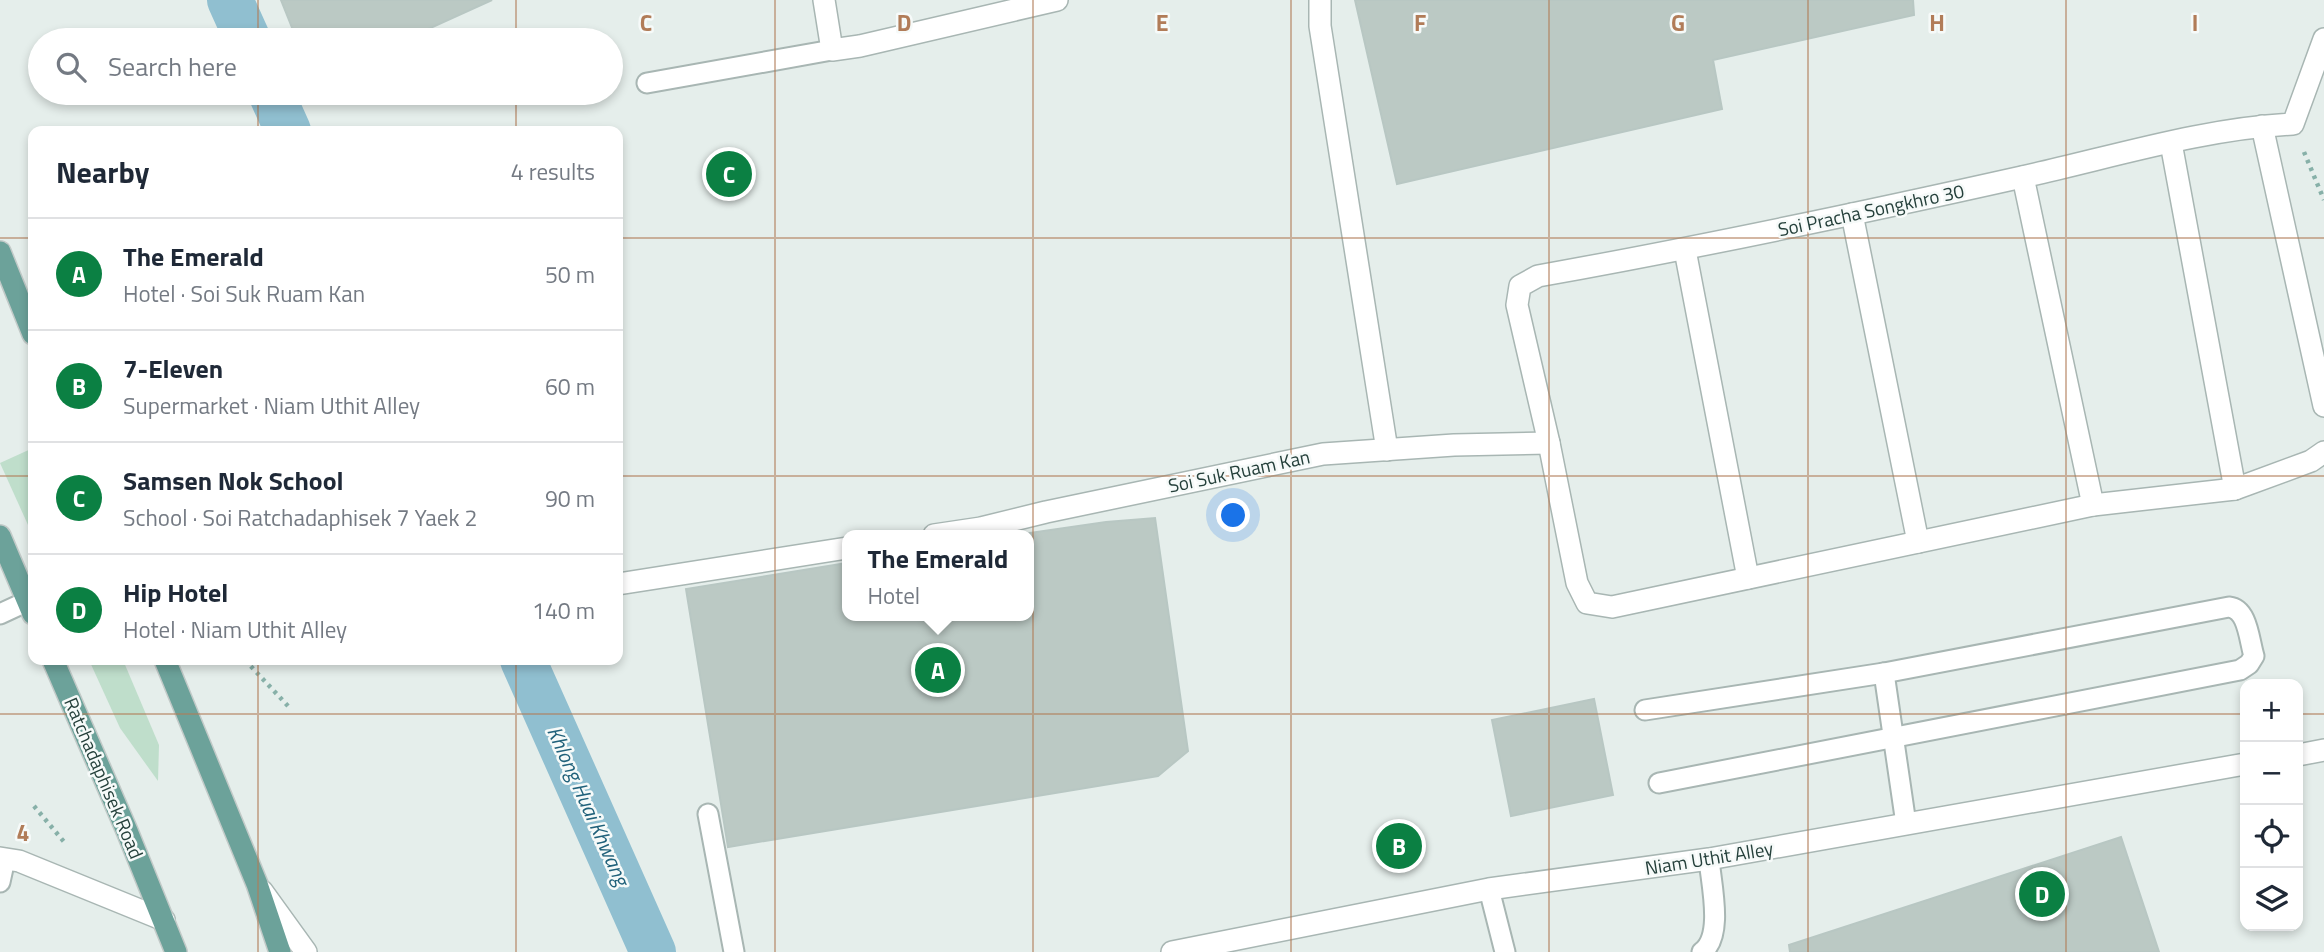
<!DOCTYPE html>
<html lang="en">
<head>
<meta charset="utf-8">
<style>
	body { margin:0; font-family:"Titillium Web",sans-serif; background:#f2f2f3; color:#1f2937 }
	.controls { position:absolute; right:21px; bottom:21px; display:grid; overflow:hidden; border-radius:14px; box-shadow:0 4px 10px #0003 }
	.controls button { width:63px; height:63px; display:grid; place-items:center; padding:0; border:0; border-bottom:2px solid #e0e1e3; background:#fff; color:#1f2937; font:35px sans-serif }
	.you { position:absolute; left:1234px; top:516px; width:24px; height:24px; margin:-18px; border:5px solid #fff; border-radius:50%; background:#1a73e8; box-shadow:0 0 0 10px #1a73e833 }
	.badge { display:grid; place-items:center; width:46px; height:46px; border-radius:50%; background:#0b8043; color:#fff; font-size:23px; font-weight:700 }
	.pin { position:absolute; translate:-50% -50%; border:4px solid #fff; box-shadow:0 2px 7px #0006 }
	.popup { position:absolute; left:842px; top:530px; width:192px; height:91px; box-sizing:border-box; display:grid; place-content:center; border-radius:14px; background:#fff; filter:drop-shadow(0 2px 5px #0005); font-size:23px; white-space:nowrap; color:#747a83 }
	.popup b { font-size:26px; color:#1f2937 }
	.popup::after { content:''; position:absolute; left:50%; top:100%; margin-left:-14px; border:14px solid transparent; border-top-color:#fff }
	.list { margin:0; padding:0; list-style:none }
	h2 { display:flex; justify-content:space-between; align-items:center; height:91px; margin:0; padding:0 28px; font-size:30px }
	h2 small { font-size:23px; font-weight:400; color:#747a83 }
	.list li { display:grid; grid-template-columns:46px 1fr auto; gap:21px; align-items:center; box-sizing:border-box; height:112px; padding:0 28px; border-top:2px solid #e0e1e3 }
	.list b { display:block; font-size:26px; white-space:nowrap }
	.list p { margin:0; font-size:23px; white-space:nowrap; color:#747a83 }
	.list em { font-size:23px; font-style:normal; color:#747a83 }
	.icon { flex:none; width:38px; height:38px; fill:none; stroke:currentColor; stroke-width:2; stroke-linecap:round; stroke-linejoin:round }
	.map { position:relative; flex:none; width:2324px; height:952px; overflow:hidden }
	.search { position:absolute; background:#fff; box-shadow:0 4px 10px #0003; left:28px; top:28px; width:595px; height:77px; display:flex; align-items:center; gap:18px; box-sizing:border-box; padding:0 24px; border-radius:38px; color:#747a83; font-size:26px }
	.panel { position:absolute; background:#fff; box-shadow:0 4px 10px #0003; left:28px; top:126px; width:595px; height:539px; border-radius:14px }
	.map>svg:first-child { display:block }
	.green { fill:#bfdecb }
	.lines { fill:none; stroke-linecap:round; stroke-linejoin:round }
	.canal { stroke:#90bfd0; stroke-width:46 }
	.building { fill:#bbc9c4; stroke:#b8c7c3; stroke-width:2 }
	.service-casing { stroke:#a8b6b3; stroke-width:23 }
	.minor-casing { stroke:#a8b6b3; stroke-width:24 }
	.primary-casing { stroke:#c2cac8; stroke-width:24 }
	.path { stroke:#87b0a8; stroke-width:4.5; stroke-dasharray:3.5 5; stroke-linecap:butt }
	.service { stroke:#fff; stroke-width:19 }
	.minor { stroke:#fff; stroke-width:21 }
	.primary { stroke:#6ca29a; stroke-width:21 }
	.grid { fill:none; stroke:#b17c58; stroke-width:2; stroke-opacity:0.55 }
	.labels { text-anchor:middle; stroke-width:5; stroke-linejoin:round; paint-order:stroke }
	.street-label { font-size:19px; fill:#25403b; stroke:#f6faf9 }
	.water-label { font-size:21px; font-style:italic; fill:#20617a; stroke:#f6faf9 }
	.grid-label { font-size:23px; text-anchor:middle; font-weight:bold; fill:#b17c58; stroke:#f6faf9; stroke-width:5; stroke-linejoin:round; paint-order:stroke }
</style>
</head>
<body>
<div class="map">
<svg width="2324" height="952" viewBox="0 0 2324 952">
	<rect width="100%" height="100%" fill="#e5eeeb"/>
	<g class="green">
		<path d="M33,448V536L0,463Z"/>
		<path d="M89,660H123L159,745L158,781L120,728Z"/>
	</g>
	<g class="lines">
		<g class="canal">
			<path d="M230,0L248,40"/>
			<path d="M271,93L288,131"/>
			<path d="M523,660L653,952"/>
		</g>
	</g>
	<g class="building">
		<path d="M281,0H492L404,40H297Z"/>
		<path d="M1355,0H1913L1914,15L1713,60L1722,109L1397,184Z"/>
		<path d="M1155,518L1188,751L1158,776L728,847L686,589L847,563V616H1029V533L1106,522Z"/>
		<path d="M1594,699L1613,795L1511,816L1492,720Z"/>
		<path d="M2121,837L2159,952H1790L1789,945Z"/>
	</g>
	<g class="lines">
		<defs>
			<g id="service">
				<path d="M647,83L832,50"/>
				<path d="M0,614L28,601"/>
				<path d="M1884,673L1906,824"/>
				<path d="M1645,710L1884,673L2229,607C2248,609 2249,640 2254,656L2249,664L2240,670L1659,783"/>
				<path d="M708,814L734,952"/>
				<path d="M0,882L5,859"/>
				<path d="M1489,889L1505,952"/>
				<path d="M1702,952C1724,936 1711,884 1709,859"/>
			</g>
			<g id="minor">
				<path d="M824,0L832,50L860,46L1057,0"/>
				<path d="M1320,0V26L1387,450"/>
				<path d="M2324,39L2293,124C2204,128 2109,158 2022,177C1861,213 1701,247 1538,276L1520,286L1517,305L1549,443L1577,583L1587,603L1612,607L2093,505L2235,489L2311,461L2324,452"/>
				<path d="M2262,126L2324,406"/>
				<path d="M2171,143L2235,489"/>
				<path d="M2023,177L2093,505"/>
				<path d="M1852,214L1918,542"/>
				<path d="M1685,250L1748,578"/>
				<path d="M934,535L981,528L1046,512L1323,454L1454,445L1549,443"/>
				<path d="M618,584L847,548"/>
				<path d="M2298,755L2324,750"/>
				<path d="M0,858L19,861L164,920"/>
				<path d="M262,891L306,952"/>
				<path d="M1172,952L1489,889L1709,859L2245,764"/>
			</g>
			<g id="primary">
				<path d="M0,252L33,334"/>
				<path d="M0,536L33,614"/>
				<path d="M53,660L127,831L176,952"/>
				<path d="M165,660L257,884L280,952"/>
			</g>
		</defs>
		<use href="#service" class="service-casing"/>
		<use href="#minor" class="minor-casing"/>
		<use href="#primary" class="primary-casing"/>
		<g class="path">
			<path d="M2304,152L2324,200"/>
			<path d="M245,660L288,706"/>
			<path d="M34,806L65,843"/>
		</g>
		<use href="#service" class="service"/>
		<use href="#minor" class="minor"/>
		<use href="#primary" class="primary"/>
	</g>
	<path class="grid" d="M258,0V40M516,0V40M775,0V952M1033,0V952M1291,0V952M1549,0V952M1808,0V952M2066,0V952M258,93V131M516,93V131M0,238H33M618,238H2324M0,476H33M618,476H2324M258,660V952M516,660V952M0,714H2245M2298,714H2324"/>
	<g class="labels">
		<g class="street-label">
			<text transform="translate(1871 210) rotate(-12)" y="7">Soi Pracha Songkhro 30</text>
			<text transform="translate(1239 471) rotate(-12)" y="7">Soi Suk Ruam Kan</text>
			<text transform="translate(104 778) rotate(67)" y="7">Ratchadaphisek Road</text>
			<text transform="translate(1709 858) rotate(-9)" y="7">Niam Uthit Alley</text>
		</g>
		<g class="water-label">
			<text transform="translate(588 806) rotate(66)" y="7">Khlong Huai Khwang</text>
		</g>
	</g>
	<g class="grid-label">
		<text x="646" y="31">C</text>
		<text x="904" y="31">D</text>
		<text x="1162" y="31">E</text>
		<text x="1420" y="31">F</text>
		<text x="1678" y="31">G</text>
		<text x="1937" y="31">H</text>
		<text x="2195" y="31">I</text>
		<text x="23" y="841">4</text>
	</g>
</svg>
<div class="controls">
<button>+</button>
<button>−</button>
<button><svg class="icon" aria-label="locate" viewBox="0 0 24 24"><circle cx="12" cy="12" r="6"/><path d="M12 2v4M12 18v4M2 12h4M18 12h4"/></svg></button>
<button><svg class="icon" aria-label="layers" viewBox="0 0 24 24"><path d="M12 4l9 5-9 5-9-5zM3 14l9 5 9-5"/></svg></button>
</div>
<div class="you"></div>
<div class="pin badge" style="left:938px;top:670px">A</div>
<div class="popup"><b>The Emerald</b>Hotel</div>
<div class="pin badge" style="left:1399px;top:846px">B</div>
<div class="pin badge" style="left:729px;top:174px">C</div>
<div class="pin badge" style="left:2042px;top:894px">D</div>
<div class="search"><svg class="icon" aria-label="search" viewBox="0 0 24 24"><circle cx="10" cy="10" r="6"/><path d="M15 15l6 6"/></svg>Search here</div>
<section class="panel">
<h2>Nearby<small>4 results</small></h2>
<ul class="list">
<li><span class="badge">A</span><div><b>The Emerald</b><p>Hotel · Soi Suk Ruam Kan</p></div><em>50 m</em></li>
<li><span class="badge">B</span><div><b>7-Eleven</b><p>Supermarket · Niam Uthit Alley</p></div><em>60 m</em></li>
<li><span class="badge">C</span><div><b>Samsen Nok School</b><p>School · Soi Ratchadaphisek 7 Yaek 2</p></div><em>90 m</em></li>
<li><span class="badge">D</span><div><b>Hip Hotel</b><p>Hotel · Niam Uthit Alley</p></div><em>140 m</em></li>
</ul>
</section>
</div>
</body>
</html>
